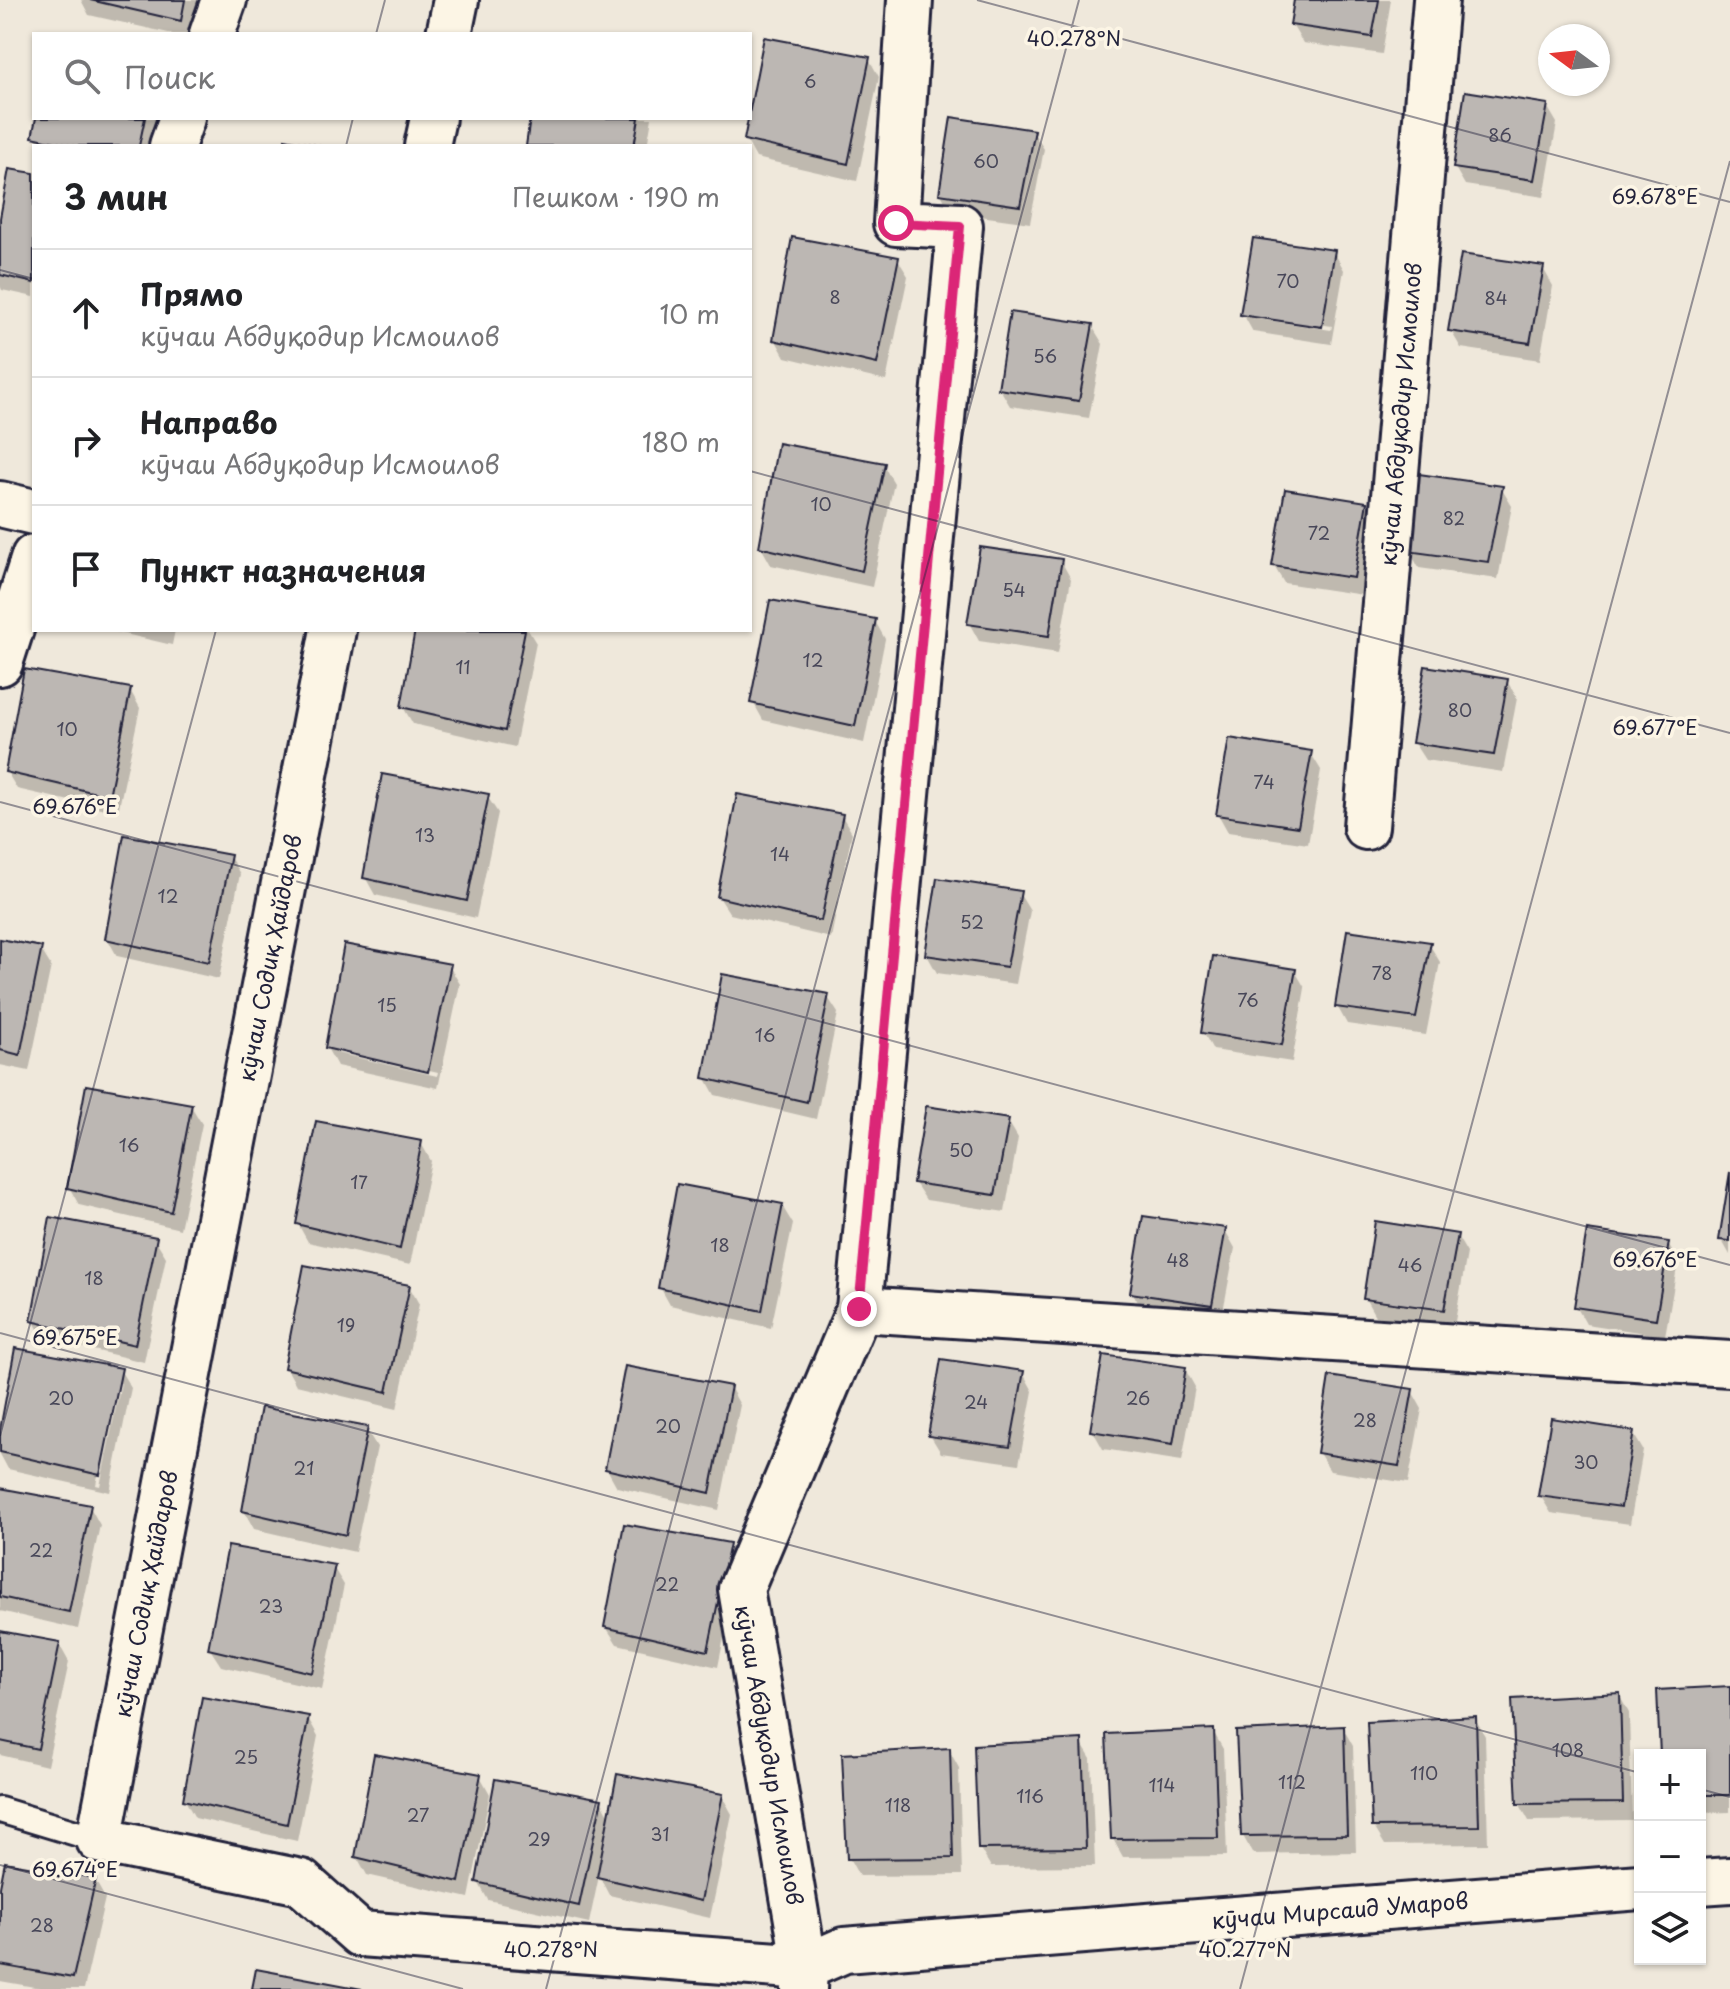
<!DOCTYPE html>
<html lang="ru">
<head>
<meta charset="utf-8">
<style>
	body { margin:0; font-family:"Playpen Sans",sans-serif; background:#f6f6f6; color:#202124 }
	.controls { position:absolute; right:24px; bottom:24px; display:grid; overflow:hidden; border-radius:0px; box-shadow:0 2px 6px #0004 }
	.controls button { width:72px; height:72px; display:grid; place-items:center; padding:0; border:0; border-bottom:2px solid #e0e0e0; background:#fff; color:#202124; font:40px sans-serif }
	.compass { position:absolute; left:1538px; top:24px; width:72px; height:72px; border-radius:50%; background:#fff; box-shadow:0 2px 6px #0004; rotate:285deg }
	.stop { position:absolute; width:24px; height:24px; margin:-18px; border:6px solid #db2777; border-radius:50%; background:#fff }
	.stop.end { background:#db2777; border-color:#fff; box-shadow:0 2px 8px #0008 }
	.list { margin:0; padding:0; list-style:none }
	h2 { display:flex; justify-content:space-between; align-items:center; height:104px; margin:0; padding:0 32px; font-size:34px }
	h2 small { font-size:26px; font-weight:400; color:#757577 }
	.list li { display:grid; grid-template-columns:52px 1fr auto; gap:24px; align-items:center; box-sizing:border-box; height:128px; padding:0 32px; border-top:2px solid #e0e0e0 }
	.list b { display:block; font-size:30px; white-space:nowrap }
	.list p { margin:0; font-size:26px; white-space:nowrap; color:#757577 }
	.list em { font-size:26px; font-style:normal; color:#757577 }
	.icon { flex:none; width:44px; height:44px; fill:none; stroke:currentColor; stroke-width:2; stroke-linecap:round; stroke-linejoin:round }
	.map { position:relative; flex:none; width:1730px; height:1989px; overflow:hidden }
	.search { position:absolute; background:#fff; box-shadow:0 2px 6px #0004; left:32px; top:32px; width:720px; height:88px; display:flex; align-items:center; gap:20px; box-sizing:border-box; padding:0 28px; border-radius:0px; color:#757577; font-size:30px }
	.panel { position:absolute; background:#fff; box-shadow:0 2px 6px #0004; left:32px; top:144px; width:720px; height:488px; border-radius:0px }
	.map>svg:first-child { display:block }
	.shadow { fill:#0003; fill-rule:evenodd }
	.building { fill:#bcb7b3; stroke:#22223b; stroke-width:2 }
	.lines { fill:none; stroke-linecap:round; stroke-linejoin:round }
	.lane-casing { stroke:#22223b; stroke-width:30 }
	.street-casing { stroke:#22223b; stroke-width:50 }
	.secondary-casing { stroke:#22223b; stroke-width:50 }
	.lane { stroke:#fcf5e5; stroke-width:24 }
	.street { stroke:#fcf5e5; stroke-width:44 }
	.secondary { stroke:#fcf5e5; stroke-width:44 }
	.route { stroke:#db2777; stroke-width:10 }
	.ticks { fill:none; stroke:#22223b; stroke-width:2; stroke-opacity:0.45 }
	.labels { text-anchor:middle; stroke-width:7; stroke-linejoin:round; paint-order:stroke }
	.number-label { font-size:18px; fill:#484759 }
	.street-label { font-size:22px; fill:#22223b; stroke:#fcf5e5 }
	.ticks-label { font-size:20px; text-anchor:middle; fill:#22223b; stroke:#fcf5e5; stroke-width:7; stroke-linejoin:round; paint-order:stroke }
</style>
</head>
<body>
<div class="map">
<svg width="1730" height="1989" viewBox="0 0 1730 1989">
	<rect width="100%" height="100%" fill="#efe8db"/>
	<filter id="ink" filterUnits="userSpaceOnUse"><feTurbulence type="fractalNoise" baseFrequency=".0125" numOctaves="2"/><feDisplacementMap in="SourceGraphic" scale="16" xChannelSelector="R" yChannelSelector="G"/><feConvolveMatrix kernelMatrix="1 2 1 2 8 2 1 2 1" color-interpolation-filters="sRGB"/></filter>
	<g filter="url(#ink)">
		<g class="shadow">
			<path d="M81,0H198L191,34H173L89,15Z"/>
			<path d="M1296,0H1391L1382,54L1303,43L1292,25Z"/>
			<path d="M869,59L879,77L857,181L756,158L746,140Z"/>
			<path d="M1547,106L1557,123L1544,197L1465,185L1455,168Z"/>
			<path d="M38,118H158L153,146H40L35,136Z"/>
			<path d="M532,118H652L647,146H527Z"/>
			<path d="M1033,132L1044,149L1030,223L951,212L941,194Z"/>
			<path d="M34,175V297L2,290L0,286V229Z"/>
			<path d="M1334,252L1344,270L1331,344L1253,332L1243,314ZM1252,314L1332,326L1331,330L1252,318Z"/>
			<path d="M897,258L908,276L886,381L785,357L775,339Z"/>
			<path d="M1543,268L1553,286L1540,360L1461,348L1451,331Z"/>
			<path d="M1092,326L1103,344L1089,418L1010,406L1000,389Z"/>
			<path d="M883,465L894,483L872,587L771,565L761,547Z"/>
			<path d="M1501,488L1512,506L1498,579L1419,568L1409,550Z"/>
			<path d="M1366,504L1376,521L1363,595L1284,583L1274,566Z"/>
			<path d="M1061,561L1071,579L1058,653L979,641L969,623Z"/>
			<path d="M875,621L885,639L864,743L763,720L753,702Z"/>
			<path d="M108,630H175L172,645Z"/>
			<path d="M417,630H528L536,643L515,747L413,724L403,707Z"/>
			<path d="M1507,681L1517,698L1503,772L1425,760L1414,743Z"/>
			<path d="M130,690L140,708L118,812L17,789L7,772Z"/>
			<path d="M1310,752L1321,770L1308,844L1228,832L1218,814Z"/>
			<path d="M487,796L498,813L476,918L375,895L365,877Z"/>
			<path d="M842,816L852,833L831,938L730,914L719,897Z"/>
			<path d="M230,857L240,874L219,979L117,956L107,938Z"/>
			<path d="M1019,893L1030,911L1016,984L937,973L927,955Z"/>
			<path d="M0,941L40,948L51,966L29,1071L0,1065Z"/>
			<path d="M1429,944L1440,962L1426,1035L1347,1024L1337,1006Z"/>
			<path d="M449,966L460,984L438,1088L337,1066L327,1048ZM337,1049L438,1072L437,1076L337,1053Z"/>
			<path d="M1295,971L1305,988L1292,1062L1213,1050L1203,1032Z"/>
			<path d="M827,996L838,1013L816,1119L715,1095L705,1077Z"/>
			<path d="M191,1106L202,1124L180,1229L79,1205L69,1187Z"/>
			<path d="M1008,1121L1018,1138L1005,1212L926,1200L915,1183Z"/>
			<path d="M421,1143L431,1161L410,1265L308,1242L298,1224Z"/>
			<path d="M1730,1184V1255L1721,1239Z"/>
			<path d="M782,1206L793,1224L771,1328L670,1305L660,1287Z"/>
			<path d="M1225,1230L1235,1248L1221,1322L1143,1310L1132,1292Z"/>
			<path d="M1457,1236L1467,1253L1454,1327L1375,1316L1365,1298Z"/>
			<path d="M155,1239L166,1257L144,1362L43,1338L33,1320Z"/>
			<path d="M1668,1244L1678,1262L1665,1336L1586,1324L1576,1306Z"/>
			<path d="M409,1286L419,1304L397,1409L296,1385L286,1367Z"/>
			<path d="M1185,1369L1195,1387L1182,1461L1103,1449L1093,1431Z"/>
			<path d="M120,1370L131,1388L110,1492L8,1469L0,1454V1441ZM117,1383H121L100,1486L96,1485Z"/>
			<path d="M1023,1373L1033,1391L1019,1464L941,1453L930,1435Z"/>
			<path d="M730,1387L740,1405L719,1510L617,1487L607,1469Z"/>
			<path d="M1412,1391L1422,1409L1408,1483L1330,1471L1319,1453Z"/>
			<path d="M366,1429L377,1447L355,1552L254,1529L244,1511Z"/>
			<path d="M1633,1433L1643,1450L1630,1524L1551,1513L1540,1495Z"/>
			<path d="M0,1490L90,1507L100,1525L78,1629L0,1611Z"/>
			<path d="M729,1545L739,1563L718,1667L617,1644L606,1627Z"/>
			<path d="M333,1567L344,1585L322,1689L221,1666L210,1649Z"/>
			<path d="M0,1633L59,1644L69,1662L47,1766L0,1755Z"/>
			<path d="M1730,1688V1812L1700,1813V1755H1662Z"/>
			<path d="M1619,1695L1629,1713L1632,1820L1529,1821L1519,1803Z"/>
			<path d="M308,1718L318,1736L297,1841L195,1818L185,1800Z"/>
			<path d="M1475,1718L1485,1736L1488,1844L1385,1845L1374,1827Z"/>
			<path d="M1343,1728L1353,1746L1356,1852L1253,1854L1243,1836Z"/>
			<path d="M1213,1731L1223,1749L1227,1856L1123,1857L1113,1839Z"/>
			<path d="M1080,1741L1091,1759L1095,1866L991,1867L980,1849Z"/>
			<path d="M949,1750L959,1768L962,1875L859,1876L849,1858Z"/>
			<path d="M480,1776L490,1794L469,1898L367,1875L357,1857Z"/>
			<path d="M722,1796L732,1814L710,1918L609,1895L599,1876L589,1923L488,1900L478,1882L601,1800L610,1817Z"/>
			<path d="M95,1880L105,1898L84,1989H46L0,1981V1897Z"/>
		</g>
		<g class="building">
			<path d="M90,0H185L181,21Z"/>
			<path d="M1294,0H1379L1372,37L1290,25Z"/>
			<path d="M764,37L870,57L848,164L744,140Z"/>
			<path d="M1465,91L1548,104L1534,180L1453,168Z"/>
			<path d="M951,117L1035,130L1020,206L939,194Z"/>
			<path d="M36,118H145L139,146H74L32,137Z"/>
			<path d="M530,118H639L634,146H526Z"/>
			<path d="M285,139L320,146H284Z"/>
			<path d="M9,169L34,173V283L0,275V218Z"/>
			<path d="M792,237L899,257L877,364L773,340Z"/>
			<path d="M1253,238L1335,250L1322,327L1240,315Z"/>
			<path d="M1461,254L1544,266L1530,343L1448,331Z"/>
			<path d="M1010,312L1093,324L1079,401L998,389Z"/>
			<path d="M778,443L885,463L862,571L759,547Z"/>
			<path d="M1419,474L1503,486L1488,562L1407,551Z"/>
			<path d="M1285,489L1367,502L1354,578L1272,566Z"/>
			<path d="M980,547L1062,559L1049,636L967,624Z"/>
			<path d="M770,600L876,619L855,726L750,703Z"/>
			<path d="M415,630H525L505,731L401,707Z"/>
			<path d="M1425,666L1508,679L1494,755L1412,743Z"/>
			<path d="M24,669L131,688L109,796L5,772Z"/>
			<path d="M1229,738L1312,751L1298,827L1216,815Z"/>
			<path d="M382,774L489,794L467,901L363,878Z"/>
			<path d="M737,794L843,814L821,921L717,897Z"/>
			<path d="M124,835L231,855L209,962L105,939Z"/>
			<path d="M937,878L1021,891L1007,967L925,955Z"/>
			<path d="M1347,930L1431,942L1416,1018L1335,1007Z"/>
			<path d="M0,939L42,947L20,1055L0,1050Z"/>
			<path d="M344,944L451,964L428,1072L325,1048Z"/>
			<path d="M1213,956L1296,969L1282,1045L1201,1033Z"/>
			<path d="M722,974L829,994L807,1102L703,1078Z"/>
			<path d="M86,1085L192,1104L171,1212L67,1188Z"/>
			<path d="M926,1106L1009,1119L995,1195L913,1183Z"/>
			<path d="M316,1121L422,1141L400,1249L296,1224Z"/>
			<path d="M1730,1172V1241L1719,1240Z"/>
			<path d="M677,1184L783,1204L762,1311L658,1288Z"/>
			<path d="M1143,1216L1226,1228L1212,1305L1130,1293Z"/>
			<path d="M50,1217L157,1237L135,1345L31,1321Z"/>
			<path d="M1375,1221L1458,1234L1444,1310L1363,1299Z"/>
			<path d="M1587,1230L1669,1242L1656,1319L1574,1307Z"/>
			<path d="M304,1265L410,1285L387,1392L284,1368Z"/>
			<path d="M15,1348L122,1368L100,1475L0,1452V1430Z"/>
			<path d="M1103,1355L1186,1367L1173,1444L1090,1431Z"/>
			<path d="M941,1359L1024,1371L1010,1447L928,1436Z"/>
			<path d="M625,1366L731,1386L710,1493L605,1469Z"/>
			<path d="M1329,1376L1413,1389L1399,1466L1317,1453Z"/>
			<path d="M261,1407L368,1427L346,1535L242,1511Z"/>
			<path d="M1551,1418L1634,1431L1621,1507L1538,1496Z"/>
			<path d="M0,1488L91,1505L69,1612L0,1597Z"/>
			<path d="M624,1524L730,1543L708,1651L604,1627Z"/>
			<path d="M228,1546L335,1565L312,1673L208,1649Z"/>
			<path d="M0,1631L60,1642L38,1749L0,1741Z"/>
			<path d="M1730,1686V1795H1700V1755H1660L1657,1690Z"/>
			<path d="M1620,1693L1623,1803L1517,1804L1512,1699Z"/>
			<path d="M202,1697L309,1716L287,1824L183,1800Z"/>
			<path d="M1476,1716L1479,1826L1372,1827L1367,1722Z"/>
			<path d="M1344,1726L1347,1835L1241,1836L1236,1731Z"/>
			<path d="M1214,1729L1218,1838L1111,1839L1106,1734Z"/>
			<path d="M1082,1739L1086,1848L978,1849L974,1745Z"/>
			<path d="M950,1748L953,1858L847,1859L842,1754Z"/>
			<path d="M374,1754L481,1774L459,1882L355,1857Z"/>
			<path d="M617,1774L723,1794L701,1901L597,1877Z"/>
			<path d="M495,1779L602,1799L579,1906L476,1882Z"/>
			<path d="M5,1862L96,1878L73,1978L0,1965V1887Z"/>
			<path d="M256,1969L362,1989H252Z"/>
		</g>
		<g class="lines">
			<defs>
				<path id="lane" d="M0,1810L99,1840"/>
				<g id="street">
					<path d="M212,34L224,0"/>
					<path d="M449,34L456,0"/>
					<path d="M172,146L182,118"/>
					<path d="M427,146L433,118"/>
					<path d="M0,504L34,512"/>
					<path d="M333,630L99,1840L301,1882L360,1934L805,1967L741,1589L859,1309L960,226L896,223L910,0"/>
					<path d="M0,663L34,557"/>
					<path id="s1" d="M1366,827L1436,0"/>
					<path d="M859,1309L1730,1364"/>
				</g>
				<g id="secondary">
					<path d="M1700,1882L1730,1880"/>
					<path id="s2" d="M804,1989L805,1967L844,1950L1640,1887"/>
				</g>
			</defs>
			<use href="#lane" class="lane-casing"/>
			<use href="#street" class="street-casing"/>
			<use href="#secondary" class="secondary-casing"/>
			<use href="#lane" class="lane"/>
			<use href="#street" class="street"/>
			<use href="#secondary" class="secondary"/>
		</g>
	</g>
	<g class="lines" filter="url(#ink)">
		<path class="route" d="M859,1309L960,226L896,223"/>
	</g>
	<path class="ticks" d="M977,0L1730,202M376,34L385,0M346,146L353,118M0,270L34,279M750,471L1730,733M0,802L1730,1265M0,1333L1640,1773M0,1436L216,630M1700,1789L1730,1797M0,1865L463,1989M546,1989L1079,0M1240,1989L1730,161"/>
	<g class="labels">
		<g class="number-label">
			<text x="810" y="88">6</text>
			<text x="1500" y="142">86</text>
			<text x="986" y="168">60</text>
			<text x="1288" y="288">70</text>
			<text x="835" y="304">8</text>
			<text x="1496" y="305">84</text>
			<text x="1045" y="363">56</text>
			<text x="821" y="511">10</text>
			<text x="1454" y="525">82</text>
			<text x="1319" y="540">72</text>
			<text x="1014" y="597">54</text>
			<text x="813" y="667">12</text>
			<text x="463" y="674">11</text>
			<text x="1460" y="717">80</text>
			<text x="67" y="736">10</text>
			<text x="1264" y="789">74</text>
			<text x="425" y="842">13</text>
			<text x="780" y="861">14</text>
			<text x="168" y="903">12</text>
			<text x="972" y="929">52</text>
			<text x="1382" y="980">78</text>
			<text x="1248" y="1007">76</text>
			<text x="387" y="1012">15</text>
			<text x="765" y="1042">16</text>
			<text x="129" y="1152">16</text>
			<text x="961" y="1157">50</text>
			<text x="359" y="1189">17</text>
			<text x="720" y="1252">18</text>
			<text x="1178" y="1267">48</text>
			<text x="1410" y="1272">46</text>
			<text x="94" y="1285">18</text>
			<text x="346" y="1332">19</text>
			<text x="61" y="1405">20</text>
			<text x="1138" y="1405">26</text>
			<text x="976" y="1409">24</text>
			<text x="1365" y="1427">28</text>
			<text x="668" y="1433">20</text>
			<text x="1586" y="1469">30</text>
			<text x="304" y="1475">21</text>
			<text x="41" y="1557">22</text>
			<text x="667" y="1591">22</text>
			<text x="271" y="1613">23</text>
			<text x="1568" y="1757">108</text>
			<text x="246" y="1764">25</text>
			<text x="1424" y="1780">110</text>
			<text x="1292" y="1789">112</text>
			<text x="1162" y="1792">114</text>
			<text x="1030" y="1803">116</text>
			<text x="898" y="1812">118</text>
			<text x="418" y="1822">27</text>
			<text x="660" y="1841">31</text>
			<text x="539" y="1846">29</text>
			<text x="42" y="1932">28</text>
		</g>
		<g class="street-label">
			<text dy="8" stroke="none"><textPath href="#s1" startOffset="414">кӯчаи Абдуқодир Исмоилов</textPath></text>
			<text transform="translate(270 958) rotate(-79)" y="8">кӯчаи Содиқ Ҳайдаров</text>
			<text transform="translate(146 1594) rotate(-79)" y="8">кӯчаи Содиқ Ҳайдаров</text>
			<text transform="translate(769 1755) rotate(80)" y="8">кӯчаи Абдуқодир Исмоилов</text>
			<text dy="8" stroke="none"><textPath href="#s2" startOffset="562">кӯчаи Мирсаид Умаров</textPath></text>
		</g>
	</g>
	<g class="ticks-label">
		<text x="1074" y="46">40.278°N</text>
		<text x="1655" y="204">69.678°E</text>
		<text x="1655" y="735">69.677°E</text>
		<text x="75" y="814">69.676°E</text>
		<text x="1655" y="1267">69.676°E</text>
		<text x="75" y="1345">69.675°E</text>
		<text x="75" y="1877">69.674°E</text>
		<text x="551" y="1957">40.278°N</text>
		<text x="1245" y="1957">40.277°N</text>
	</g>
</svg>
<div class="controls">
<button>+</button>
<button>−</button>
<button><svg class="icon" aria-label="layers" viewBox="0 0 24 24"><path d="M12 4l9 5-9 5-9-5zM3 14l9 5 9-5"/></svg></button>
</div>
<svg class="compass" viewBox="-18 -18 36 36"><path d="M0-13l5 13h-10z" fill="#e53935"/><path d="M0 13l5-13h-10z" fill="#757577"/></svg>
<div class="stop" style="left:896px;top:223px"></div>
<div class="stop end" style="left:859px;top:1309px"></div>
<div class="search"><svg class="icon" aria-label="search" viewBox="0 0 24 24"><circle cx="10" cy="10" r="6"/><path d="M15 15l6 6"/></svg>Поиск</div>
<section class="panel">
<h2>3 мин<small>Пешком · 190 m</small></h2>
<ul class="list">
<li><svg class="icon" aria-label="ahead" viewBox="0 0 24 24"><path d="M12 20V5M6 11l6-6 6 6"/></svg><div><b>Прямо</b><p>кӯчаи Абдуқодир Исмоилов</p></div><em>10 m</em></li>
<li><svg class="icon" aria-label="right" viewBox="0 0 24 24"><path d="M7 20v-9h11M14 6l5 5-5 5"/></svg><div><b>Направо</b><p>кӯчаи Абдуқодир Исмоилов</p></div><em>180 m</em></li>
<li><svg class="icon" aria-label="arrive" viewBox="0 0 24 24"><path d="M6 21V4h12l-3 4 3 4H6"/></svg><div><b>Пункт назначения</b></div></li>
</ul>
</section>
</div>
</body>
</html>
